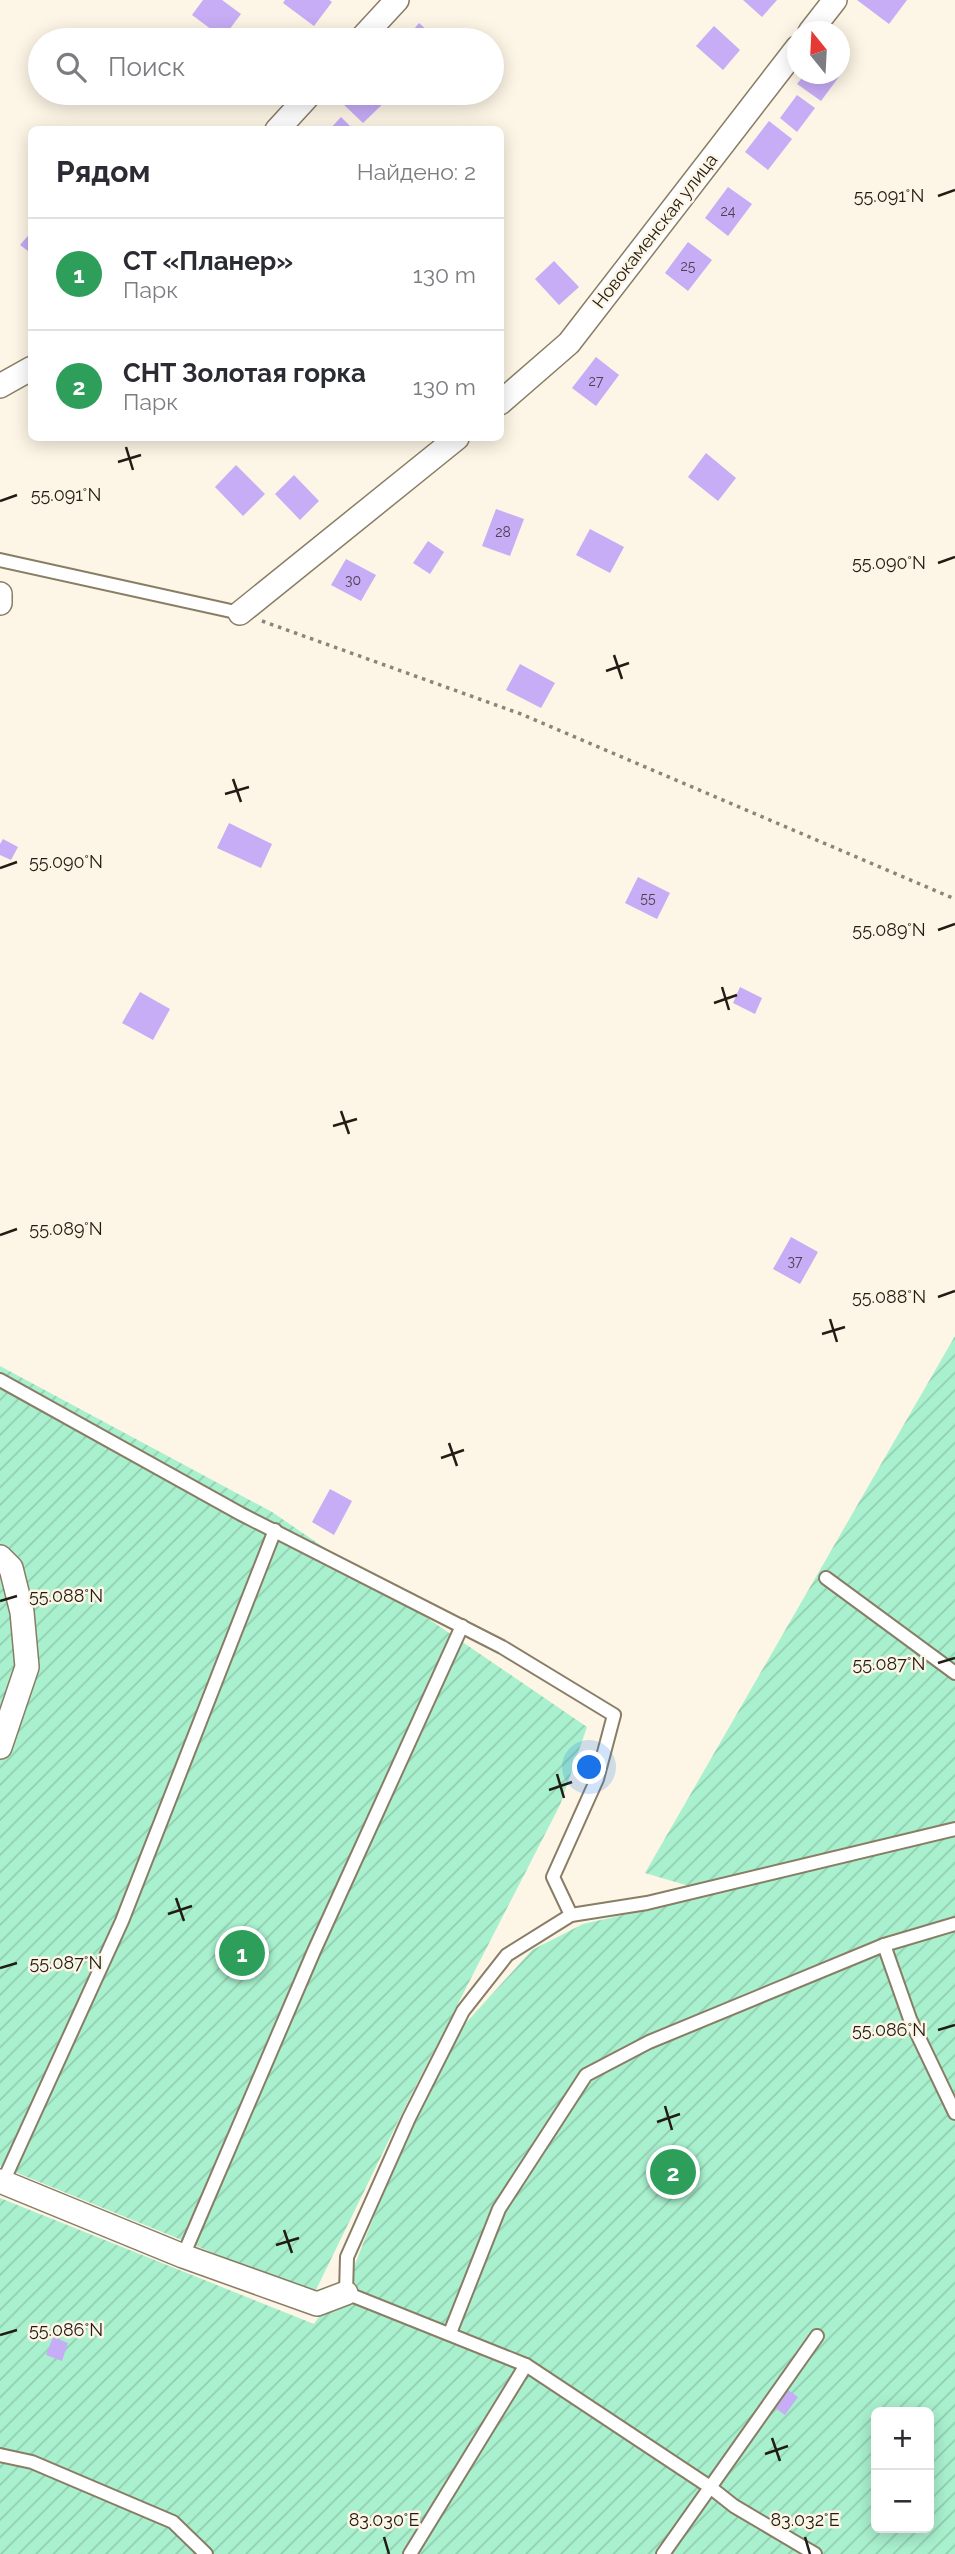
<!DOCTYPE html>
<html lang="ru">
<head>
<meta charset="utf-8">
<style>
	body { margin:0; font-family:Raleway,sans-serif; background:#f7f7f7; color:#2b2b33 }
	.controls { position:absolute; right:21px; bottom:21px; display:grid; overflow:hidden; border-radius:10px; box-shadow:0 4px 18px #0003 }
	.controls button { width:63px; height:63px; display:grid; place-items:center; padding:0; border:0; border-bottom:2px solid #e1e1e2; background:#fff; color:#2b2b33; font:35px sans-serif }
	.compass { position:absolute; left:787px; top:21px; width:63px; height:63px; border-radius:50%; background:#fff; box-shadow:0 4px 18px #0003; rotate:342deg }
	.you { position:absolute; left:590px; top:1768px; width:24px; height:24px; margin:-18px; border:5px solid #fff; border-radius:50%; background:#1a73e8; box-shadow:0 0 0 10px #1a73e833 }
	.badge { display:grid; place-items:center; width:46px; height:46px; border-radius:50%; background:#357d7a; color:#fff; font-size:23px; font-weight:700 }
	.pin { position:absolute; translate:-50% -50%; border:4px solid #fff; box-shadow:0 2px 7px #0006 }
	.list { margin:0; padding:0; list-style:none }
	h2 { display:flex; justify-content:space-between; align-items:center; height:91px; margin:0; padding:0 28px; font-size:30px }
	h2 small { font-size:23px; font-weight:400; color:#7c7c81 }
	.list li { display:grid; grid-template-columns:46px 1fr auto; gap:21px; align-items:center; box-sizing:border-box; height:112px; padding:0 28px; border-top:2px solid #e1e1e2 }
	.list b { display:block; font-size:26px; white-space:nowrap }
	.list p { margin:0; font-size:23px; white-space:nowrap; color:#7c7c81 }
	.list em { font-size:23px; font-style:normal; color:#7c7c81 }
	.icon { flex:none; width:38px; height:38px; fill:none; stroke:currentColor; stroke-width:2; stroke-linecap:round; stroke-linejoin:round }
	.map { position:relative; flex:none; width:955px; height:2554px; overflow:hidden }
	.search { position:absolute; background:#fff; box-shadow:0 4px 18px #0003; left:28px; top:28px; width:476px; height:77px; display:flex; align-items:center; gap:18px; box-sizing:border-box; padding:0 24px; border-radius:38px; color:#7c7c81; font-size:26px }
	.panel { position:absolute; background:#fff; box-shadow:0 4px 18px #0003; left:28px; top:126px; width:476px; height:315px; border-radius:10px }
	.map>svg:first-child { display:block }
	.garden { fill:url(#garden-furrows); fill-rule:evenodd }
	.building { fill:#c7acf6 }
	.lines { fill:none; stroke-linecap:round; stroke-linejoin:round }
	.lane-casing { stroke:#897d65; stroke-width:16 }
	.street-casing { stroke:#897d65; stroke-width:26 }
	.path { stroke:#8b8478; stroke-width:3.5; stroke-dasharray:3.5 5; stroke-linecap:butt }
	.lane { stroke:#fff; stroke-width:12 }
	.street { stroke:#fff; stroke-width:23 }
	.ticks { fill:none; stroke:#221d14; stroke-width:2.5 }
	.labels { text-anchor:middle; stroke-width:5; stroke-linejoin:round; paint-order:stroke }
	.number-label { font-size:14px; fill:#4b414c }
	.street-label { font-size:18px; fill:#221d14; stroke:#fdf5e5 }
	.ticks-label { font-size:18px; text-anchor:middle; fill:#221d14; stroke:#fdf5e5; stroke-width:5; stroke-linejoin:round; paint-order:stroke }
</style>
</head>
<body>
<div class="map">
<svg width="955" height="2554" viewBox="0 0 955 2554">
	<defs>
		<pattern id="garden-furrows" width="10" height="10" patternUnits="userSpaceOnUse" patternTransform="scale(1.75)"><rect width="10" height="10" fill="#a9f1ce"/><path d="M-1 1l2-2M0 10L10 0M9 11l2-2" fill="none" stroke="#91ceb0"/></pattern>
	</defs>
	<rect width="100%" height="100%" fill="#fdf5e5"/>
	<g class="garden">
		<path d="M955,1336V1822L689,1886L645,1873Z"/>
		<path d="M0,1366L272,1512L587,1727L560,1805L408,2101L314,2294L0,2166Z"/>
		<path d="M955,1835V2554H0V2198L314,2324L353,2269L402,2146L465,2024L532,1950L583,1924L694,1899ZM876,2412H929V2528H876Z"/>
	</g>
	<g class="building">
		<path d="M203,0H222L241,14L223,38L192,15Z"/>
		<path d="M285,0H329L332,2L314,26L283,3Z"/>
		<path d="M743,0H777L762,17Z"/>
		<path d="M857,0H907L889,24Z"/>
		<path d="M419,23L438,40H405Z"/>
		<path d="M714,26L740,50L723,70L696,46Z"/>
		<path d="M839,67L844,70L821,101L797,84L805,74H839Z"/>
		<path d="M351,93H390L392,95L363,123L341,102Z"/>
		<path d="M797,95L815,108L797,132L780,118Z"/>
		<path d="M341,117L354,130H329Z"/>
		<path d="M769,121L792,139L768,170L745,152Z"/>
		<path d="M728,187L752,204L728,236L705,218Z"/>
		<path d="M32,231V254L20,245Z"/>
		<path d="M688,242L712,260L688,291L665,273Z"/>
		<path d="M554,261L579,287L559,305L535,279Z"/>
		<path d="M596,357L619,375L596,406L572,388Z"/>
		<path d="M706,453L736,478L718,501L688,477Z"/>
		<path d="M236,465L265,494L243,516L215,487Z"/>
		<path d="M294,475L319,501L300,520L275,494Z"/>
		<path d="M496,509L524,519L510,556L482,546Z"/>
		<path d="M590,529L624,547L610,573L576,555Z"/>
		<path d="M428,541L444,552L430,574L413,563Z"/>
		<path d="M346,559L376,575L361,601L331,585Z"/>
		<path d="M520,664L555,683L541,708L506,690Z"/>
		<path d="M229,823L272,844L261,868L217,848Z"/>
		<path d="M3,839L18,847L11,860L0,855V844Z"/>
		<path d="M638,877L670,893L657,919L625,903Z"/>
		<path d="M740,987L762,998L755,1014L733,1003Z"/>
		<path d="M140,992L170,1009L153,1040L122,1023Z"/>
		<path d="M791,1237L818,1252L800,1284L773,1269Z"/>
		<path d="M330,1489L352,1501L334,1535L312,1522Z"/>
		<path d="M53,2337L68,2343L62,2361L46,2355Z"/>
		<path d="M784,2387L798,2397L785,2415L771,2405Z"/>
	</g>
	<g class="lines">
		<defs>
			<g id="lane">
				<path d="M0,560L240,613"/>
				<path d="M0,1380L241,1514L502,1647L614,1715L597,1779L553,1877L571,1915"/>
				<path d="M826,1578L955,1673"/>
				<path d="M884,1945L910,2019L955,2113"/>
				<path d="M3,2182L122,1921L275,1530"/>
				<path d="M183,2256L314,1951L462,1626"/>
				<path d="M450,2333L499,2209L586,2075L649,2042L884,1945L955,1924"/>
				<path d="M0,2455L32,2462L173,2522L206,2554"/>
				<path d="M410,2554L526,2365"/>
				<path d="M663,2554L817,2336"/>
				<path d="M815,2554L734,2506L710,2487L526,2365L346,2293L347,2257L409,2118L463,2011L507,1955L571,1915L647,1903L955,1829"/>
			</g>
			<g id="street">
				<path d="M810,32L835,0"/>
				<path d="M360,40L397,0"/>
				<path d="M277,130L311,93"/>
				<path d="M0,386L32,368"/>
				<path d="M500,403L569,343L797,48"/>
				<path d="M0,594V603"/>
				<path d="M240,613L457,438"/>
				<path d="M0,1557L11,1568L22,1612L27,1667L0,1747"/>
				<path d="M0,2181L183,2256L317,2304L346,2293"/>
			</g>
		</defs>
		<use href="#lane" class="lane-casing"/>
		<use href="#street" class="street-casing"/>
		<path class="path" d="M262,621L521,714L955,899"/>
		<use href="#lane" class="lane"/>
		<use href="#street" class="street"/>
	</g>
	<path class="ticks" d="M938,196L955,190M126,447L133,470M118,462L141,455M0,501L17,495M938,563L955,557M614,655L622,679M606,671L629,663M233,779L241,802M225,794L249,787M0,868L17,862M938,930L955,924M722,987L729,1010M714,1003L737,995M341,1111L349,1134M333,1126L357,1119M0,1235L17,1229M938,1297L955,1291M830,1319L837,1342M822,1334L845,1327M449,1443L457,1466M441,1458L464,1450M0,1601L17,1596M938,1663L955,1658M557,1774L564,1798M549,1790L572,1782M176,1898L184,1921M168,1914L192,1906M0,1968L17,1963M938,2030L955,2025M665,2106L672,2130M657,2122L680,2114M284,2230L292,2253M276,2245L299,2238M0,2335L17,2330M772,2438L780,2461M765,2454L788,2446M384,2537L389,2554M805,2537L810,2554"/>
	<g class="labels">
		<g class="number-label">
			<text x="728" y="216">24</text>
			<text x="688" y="271">25</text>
			<text x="596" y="386">27</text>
			<text x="503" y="537">28</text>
			<text x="353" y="585">30</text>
			<text x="648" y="903">55</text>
			<text x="795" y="1266">37</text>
		</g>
		<g class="street-label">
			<text transform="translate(655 231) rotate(-52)" y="6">Новокаменская улица</text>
		</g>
	</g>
	<g class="ticks-label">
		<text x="889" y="202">55.091°N</text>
		<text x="66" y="501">55.091°N</text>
		<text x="889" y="569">55.090°N</text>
		<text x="66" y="868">55.090°N</text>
		<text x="889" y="936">55.089°N</text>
		<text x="66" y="1235">55.089°N</text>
		<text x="889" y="1303">55.088°N</text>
		<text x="66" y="1602">55.088°N</text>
		<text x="889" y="1670">55.087°N</text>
		<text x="66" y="1969">55.087°N</text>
		<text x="889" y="2036">55.086°N</text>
		<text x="66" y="2336">55.086°N</text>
		<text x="384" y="2526">83.030°E</text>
		<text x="805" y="2526">83.032°E</text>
	</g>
</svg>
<div class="controls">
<button>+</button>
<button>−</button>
</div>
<svg class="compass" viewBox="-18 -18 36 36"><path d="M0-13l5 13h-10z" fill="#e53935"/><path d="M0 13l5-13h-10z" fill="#7c7c81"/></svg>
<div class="you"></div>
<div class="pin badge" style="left:242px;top:1953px;background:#2e9e5b">1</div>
<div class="pin badge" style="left:673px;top:2172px;background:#2e9e5b">2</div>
<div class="search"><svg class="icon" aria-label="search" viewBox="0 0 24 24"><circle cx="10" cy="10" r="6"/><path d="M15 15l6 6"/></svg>Поиск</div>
<section class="panel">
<h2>Рядом<small>Найдено: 2</small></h2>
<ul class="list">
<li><span class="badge" style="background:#2e9e5b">1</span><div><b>СТ «Планер»</b><p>Парк</p></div><em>130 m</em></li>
<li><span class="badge" style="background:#2e9e5b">2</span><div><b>СНТ Золотая горка</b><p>Парк</p></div><em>130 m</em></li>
</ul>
</section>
</div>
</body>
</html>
